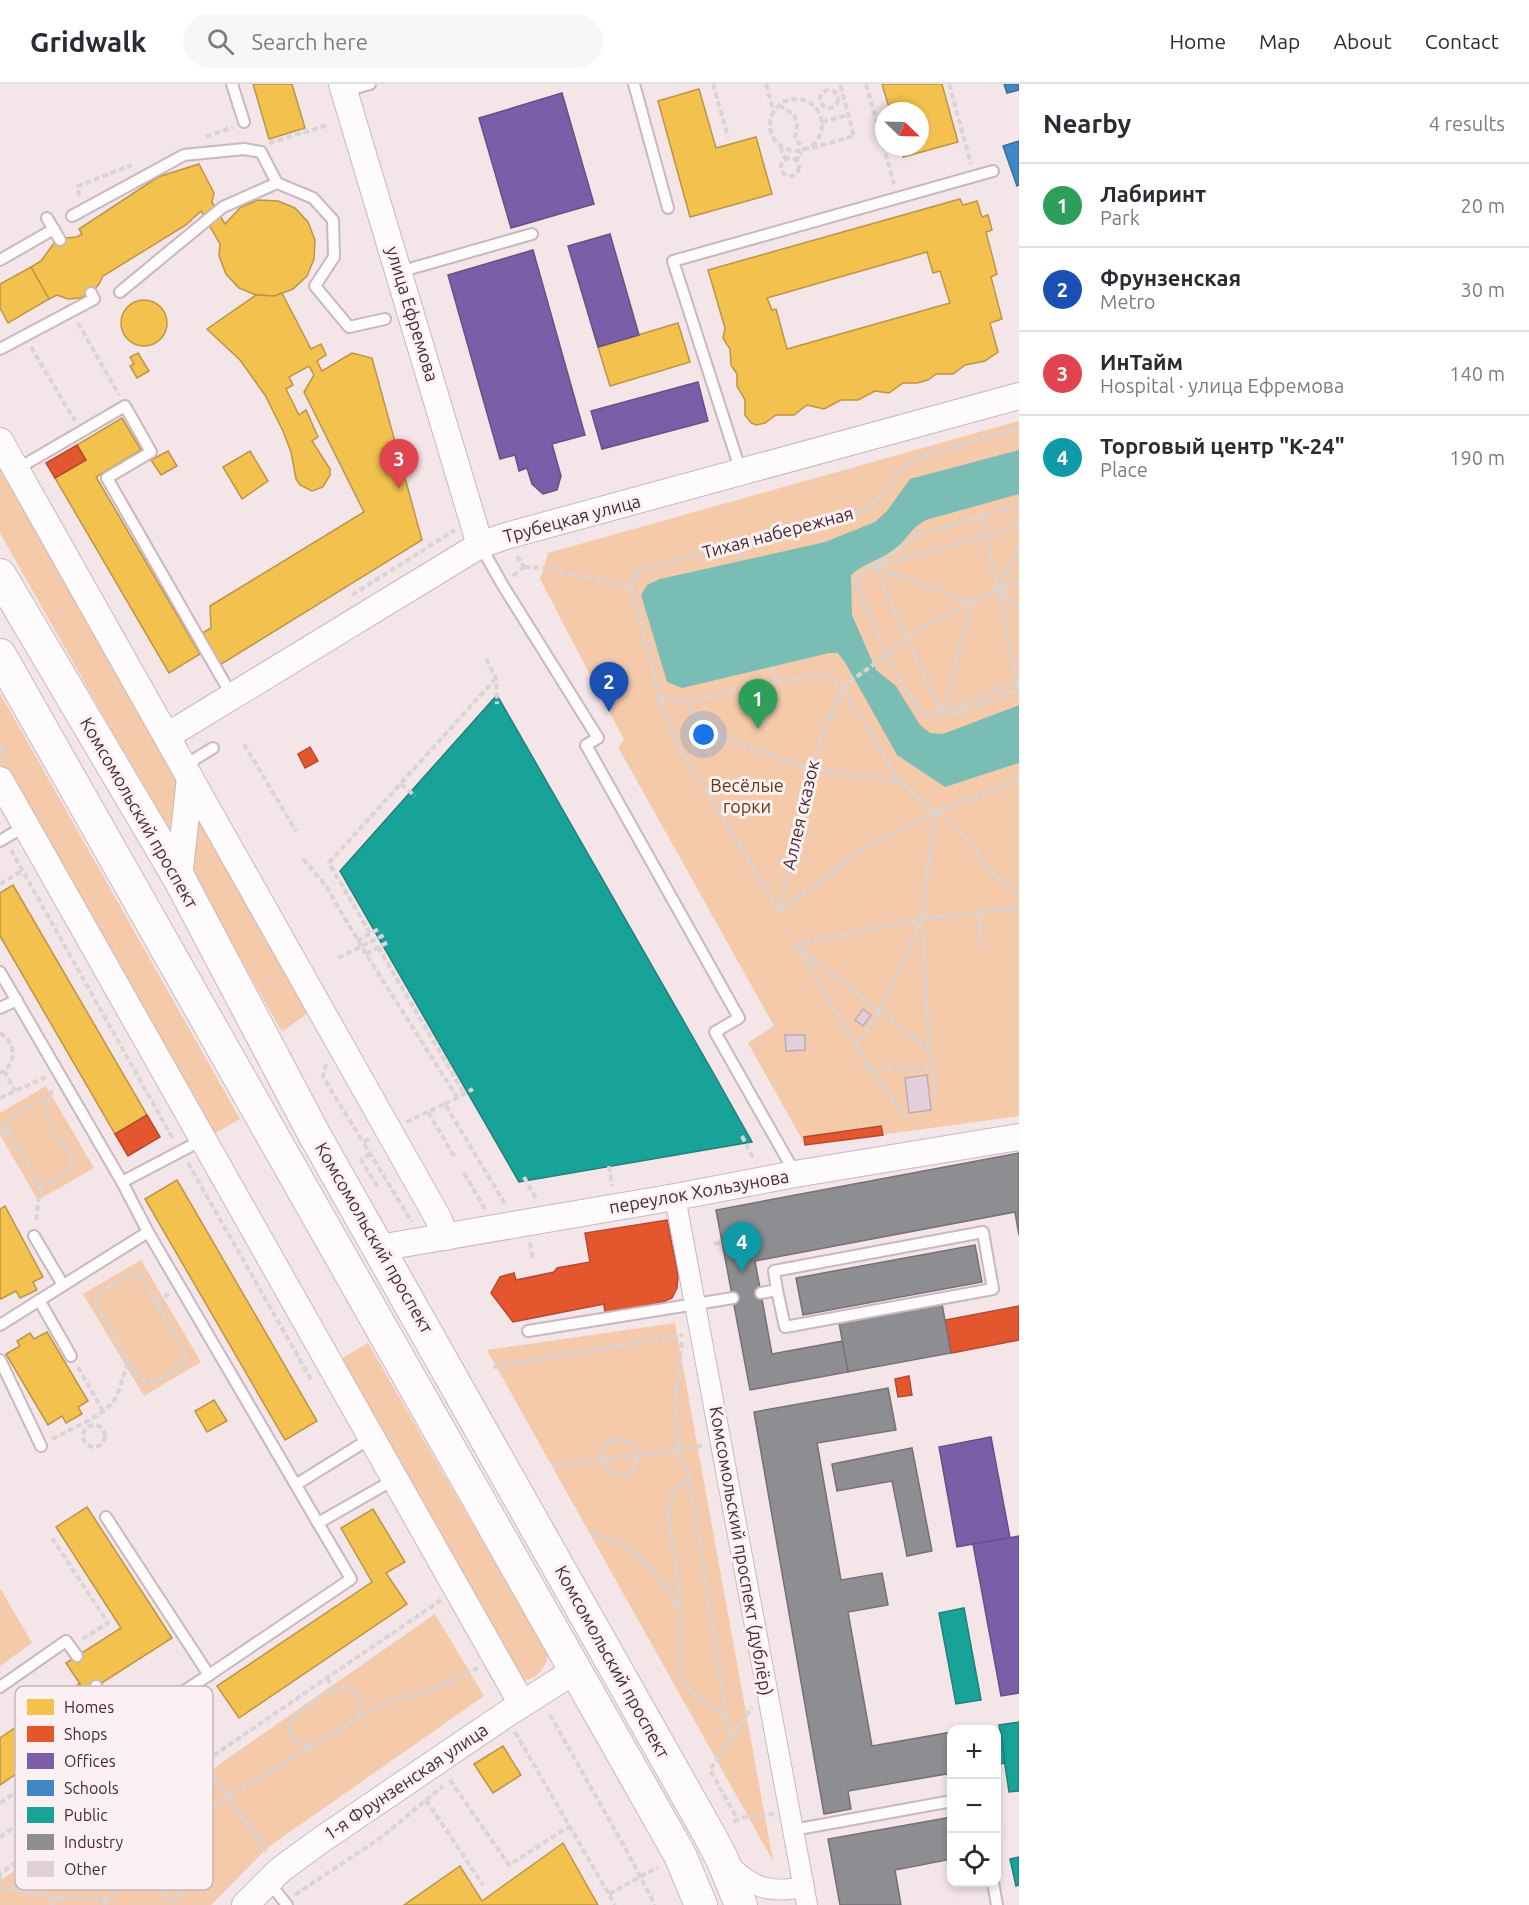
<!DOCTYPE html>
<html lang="en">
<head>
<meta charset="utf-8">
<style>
	body { margin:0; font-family:Ubuntu,sans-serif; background:#f7f7f7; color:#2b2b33 }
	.controls { position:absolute; right:18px; bottom:18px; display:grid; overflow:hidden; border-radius:12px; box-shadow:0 3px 9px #0003 }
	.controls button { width:54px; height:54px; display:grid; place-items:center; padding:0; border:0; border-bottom:2px solid #e1e1e2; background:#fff; color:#2b2b33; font:30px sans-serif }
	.compass { position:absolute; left:875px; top:18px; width:54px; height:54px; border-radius:50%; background:#fff; box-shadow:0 3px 9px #0003; rotate:113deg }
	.you { position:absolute; left:704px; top:651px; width:21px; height:21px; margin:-15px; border:4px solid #fff; border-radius:50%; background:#1a73e8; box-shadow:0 0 0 9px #1a73e833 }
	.badge { display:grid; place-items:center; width:39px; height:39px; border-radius:50%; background:#816d72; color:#fff; font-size:20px; font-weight:700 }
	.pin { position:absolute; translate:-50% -50px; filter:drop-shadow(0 2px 3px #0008) }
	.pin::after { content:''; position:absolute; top:32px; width:21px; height:18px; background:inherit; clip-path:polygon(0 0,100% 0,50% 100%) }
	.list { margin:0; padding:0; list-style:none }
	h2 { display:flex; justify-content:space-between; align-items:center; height:78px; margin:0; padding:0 24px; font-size:26px }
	h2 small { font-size:20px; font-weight:400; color:#7c7c81 }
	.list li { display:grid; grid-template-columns:39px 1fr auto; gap:18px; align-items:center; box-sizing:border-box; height:84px; padding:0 24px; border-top:2px solid #e1e1e2 }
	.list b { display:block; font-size:22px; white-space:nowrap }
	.list p { margin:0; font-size:20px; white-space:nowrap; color:#7c7c81 }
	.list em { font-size:20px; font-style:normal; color:#7c7c81 }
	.icon { flex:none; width:33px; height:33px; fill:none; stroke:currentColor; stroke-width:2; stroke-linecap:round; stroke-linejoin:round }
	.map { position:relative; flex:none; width:1019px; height:1821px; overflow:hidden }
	header { display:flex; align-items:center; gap:36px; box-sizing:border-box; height:84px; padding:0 30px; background:#fff; border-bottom:2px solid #e1e1e2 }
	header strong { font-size:28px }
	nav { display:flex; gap:33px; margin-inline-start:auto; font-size:21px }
	.search { width:420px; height:54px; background:#f7f7f7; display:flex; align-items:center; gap:15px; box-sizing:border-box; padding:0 21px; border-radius:33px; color:#7c7c81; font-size:22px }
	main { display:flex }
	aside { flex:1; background:#fff }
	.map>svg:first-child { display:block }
	.green { fill:#f4caab }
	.water { fill:#79bdb4 }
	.homes { fill:#f2c14e; stroke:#be9446; stroke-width:1.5; fill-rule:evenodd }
	.shops { fill:#e4572e; stroke:#b44a30; stroke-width:1.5 }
	.offices { fill:#7b5ea7; stroke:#6a4f84; stroke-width:1.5 }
	.schools { fill:#3f88c5; stroke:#406c99; stroke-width:1.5 }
	.public { fill:#17a398; stroke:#247f7a; stroke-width:1.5 }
	.industry { fill:#8d8d92; stroke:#777076; stroke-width:1.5 }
	.building { fill:#e3cfd9; stroke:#bbacb3; stroke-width:1.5 }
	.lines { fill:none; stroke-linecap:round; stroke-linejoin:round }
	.service-casing { stroke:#c9b8bd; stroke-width:14 }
	.minor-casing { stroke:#c9b8bd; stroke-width:22 }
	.tertiary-casing { stroke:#c9b8bd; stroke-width:28 }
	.primary-casing { stroke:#c9b8bd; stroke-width:34 }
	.path { stroke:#dad4d5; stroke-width:4; stroke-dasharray:6 3; stroke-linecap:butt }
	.service { stroke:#fdfbfc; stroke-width:10 }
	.minor { stroke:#fdfbfc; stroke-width:20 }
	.tertiary { stroke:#fdfbfc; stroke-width:26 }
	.primary { stroke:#fdfbfc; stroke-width:32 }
	.labels { text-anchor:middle; stroke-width:6; stroke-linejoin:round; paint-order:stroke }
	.street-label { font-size:18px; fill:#442c33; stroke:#fdf0f3 }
	.park-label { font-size:18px; fill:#643c14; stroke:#fdf0f3 }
	.key { fill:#fdf0f3; stroke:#c6b5b9; stroke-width:1.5 }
	.key-label { font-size:16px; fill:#442c33 }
</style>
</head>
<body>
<header>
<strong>Gridwalk</strong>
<div class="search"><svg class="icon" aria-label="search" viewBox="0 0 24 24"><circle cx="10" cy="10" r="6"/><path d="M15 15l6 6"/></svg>Search here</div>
<nav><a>Home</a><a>Map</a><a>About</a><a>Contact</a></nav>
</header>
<main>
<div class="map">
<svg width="1019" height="1821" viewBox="0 0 1019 1821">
	<rect width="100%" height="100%" fill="#f3e5e8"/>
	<g class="green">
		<path d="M1019,337V1032L805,1061L748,959L774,942L618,663L624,656L540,495L548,469Z"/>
		<path d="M0,379L140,633L312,926L282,948L0,449Z"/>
		<path d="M0,609L240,1035L209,1053L0,686Z"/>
		<path d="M46,1002L94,1084L38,1116L0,1051V1029Z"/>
		<path d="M141,1176L201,1278L144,1312L83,1210Z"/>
		<path d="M675,1239L773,1777L487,1266Z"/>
		<path d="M368,1259L548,1571C545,1587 536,1594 521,1598L336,1278Z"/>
		<path d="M0,1504L32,1559L0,1582Z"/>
		<path d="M435,1530L484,1612L267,1764L211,1821H0V1797L94,1728L95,1706L128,1681L158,1723Z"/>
	</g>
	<path class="water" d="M1019,366V410L926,436C909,445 907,457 893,466C880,476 864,479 851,491L852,531L876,586L896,602L920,641L930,649L943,650L1019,621V679L945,703L897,671L846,580L838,569H829L682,604L667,598L641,511L647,501L660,495L825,458L875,438L887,427L910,395Z"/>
	<g class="homes">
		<path d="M253,0H292L305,44L269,55Z"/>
		<path d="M882,0H942L958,58L903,73L900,63H920V27H890Z"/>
		<path d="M699,5L716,64L756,53L772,110L690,133L658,17Z"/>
		<path d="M199,80L214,109L212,118L225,140L241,123L258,116L278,117L295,124L308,138L315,156L314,175L307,192L293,205L275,212L256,211L239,204L226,190L219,172L220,160L201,127L186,141L103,192L99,200L91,209L80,214L68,215L57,211L49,215L31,183L41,177L54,159L65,154L77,153L82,150L79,145L158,93Z"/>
		<path d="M960,115L963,121L977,117L982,133L988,131L992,146L986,148L997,190L991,193L1002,235L990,239L998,268L985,277L965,281L953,290H936L928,296L917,299H903L889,309L875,307L858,316H841L824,325L807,321L794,331H776L765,339L756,341L751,339L745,331V316L737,302V290L731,281L730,265L723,254L725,244L708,186ZM927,168L933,189L940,187L950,219L787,265L776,225L772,226L767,214Z"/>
		<path d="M31,183L49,215L8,239L0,224V200Z"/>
		<path d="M282,209L311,265L321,260L326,271L317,277L322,287L352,269L372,274L422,456L218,582L199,551L211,544L210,522L364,428L304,308L314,291L309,282L289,293L293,301L286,305L299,331L306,326L318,353L312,357L330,385V391L323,403L312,407L300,401L296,395L291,368L283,347L265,311L240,276L207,245L256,211L275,212Z"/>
		<circle cx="144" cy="239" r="23"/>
		<path d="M678,239L690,278L610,302L598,263Z"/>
		<path d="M138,269L149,287L137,294L130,282L134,280L130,273Z"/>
		<path d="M122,334L141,366L96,393L200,570L169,589L55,394L86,376L77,361Z"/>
		<path d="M168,367L177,382L161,391L151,376Z"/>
		<path d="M250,367L268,397L242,415L223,383Z"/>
		<path d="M13,801L147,1031L115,1050L0,852V809Z"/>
		<path d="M177,1096L317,1337L285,1356L145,1115Z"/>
		<path d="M5,1122L43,1193L33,1198L37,1206L20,1214L16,1207L1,1215L0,1213V1125Z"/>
		<path d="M47,1248L88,1317L78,1323L82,1330L66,1339L62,1332L48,1341L6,1270L20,1262L17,1257L30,1249L34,1255Z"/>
		<path d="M214,1316L227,1337L207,1348L195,1327Z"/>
		<path d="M87,1423L172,1554L86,1609L66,1579L121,1544L56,1443Z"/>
		<path d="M373,1425L405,1478L386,1489L407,1520L239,1634L217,1602L372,1498L341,1444Z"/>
		<path d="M79,1600L101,1632L0,1701V1654Z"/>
		<path d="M503,1662L521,1691L493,1709L474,1680Z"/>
		<path d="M563,1759L598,1821H404L460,1782L482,1817Z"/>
	</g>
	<g class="shops">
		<path d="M77,361L86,376L55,394L46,379Z"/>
		<path d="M310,663L318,677L305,684L298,670Z"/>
		<path d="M147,1031L160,1053L128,1072L115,1050Z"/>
		<path d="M881,1042L883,1051L805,1061L804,1053Z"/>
		<path d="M667,1136L678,1191L677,1204L672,1214L663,1218L605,1230L604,1220L513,1238L491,1209L500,1193L514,1189L516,1196L554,1188L557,1184L590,1178L585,1149Z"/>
		<path d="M1019,1222V1256L951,1269L945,1236Z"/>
		<path d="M909,1292L912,1311L898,1313L895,1295Z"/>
	</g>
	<g class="offices">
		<path d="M562,9L594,120L511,144L479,34Z"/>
		<path d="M610,150L639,251L598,263L568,162Z"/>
		<path d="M533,166L585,351L552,360L561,392L557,406L543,410L532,400L527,384L519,387L515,371L500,375L448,191Z"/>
		<path d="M698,298L708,337L602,365L591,327Z"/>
		<path d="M991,1353L1010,1454L957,1463L939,1363Z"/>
		<path d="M1019,1452V1609L1001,1612L973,1460Z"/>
	</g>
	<g class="schools">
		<path d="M1004,0H1019V6L1007,9Z"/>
		<path d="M1019,57V101L1017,102L1003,62Z"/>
	</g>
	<g class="public">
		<path d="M497,611L715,992L752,1058L519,1098L340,787Z"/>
		<path d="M964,1524L981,1616L956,1620L939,1529Z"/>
		<path d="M1019,1638V1707L1009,1708L999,1641Z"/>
		<path d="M996,1648H1001L1005,1679L996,1681Z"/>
		<path d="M1019,1773V1801L1016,1802L1010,1775Z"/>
	</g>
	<g class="industry">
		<path d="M1019,1069V1151L1015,1128L755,1177L772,1270L843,1257L848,1288L750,1306L716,1126Z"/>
		<path d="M975,1161L982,1198L803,1231L796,1194Z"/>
		<path d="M942,1220L951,1269L848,1288L839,1239Z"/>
		<path d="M888,1304L896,1346L817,1359L841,1496L882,1489L888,1521L848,1528L872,1662L952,1648V1689L848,1707L851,1725L824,1730L754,1328Z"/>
		<path d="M912,1364L932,1467L907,1472L892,1397L837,1407L832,1380Z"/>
		<path d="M952,1733V1775L895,1786L901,1821H840L828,1755Z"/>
	</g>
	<g class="building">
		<path d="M863,925L871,931L863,942L855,936Z"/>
		<path d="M785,951H805V966L786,967Z"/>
		<path d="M927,991L931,1026L909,1029L905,994Z"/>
	</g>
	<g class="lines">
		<defs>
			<g id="service">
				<path d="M232,0L244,38"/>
				<path d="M634,0L668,124"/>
				<path d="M345,7L370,0"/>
				<path d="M72,132L184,71L244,65L261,68L277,99L313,114L333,136L334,173L315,202L349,243L385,235"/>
				<path d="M47,134L60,156"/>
				<path d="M0,176L54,145"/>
				<path d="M399,188L532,150"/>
				<path d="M120,208L223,123L277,99"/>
				<path d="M0,265L94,215L91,209"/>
				<path d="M17,385L125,322L151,368L107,394L232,612"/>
				<path d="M741,388L673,177L993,87"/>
				<path d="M480,461L502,500L598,654L586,661L739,934L715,948L795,1089"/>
				<path d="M186,687L195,675L213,664"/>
				<path d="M0,757L25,742"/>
				<path d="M0,888L122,1098L148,1148L318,1439"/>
				<path d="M0,924L17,916"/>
				<path d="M122,1098L202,1056"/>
				<path d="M34,1152L63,1201"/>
				<path d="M761,1209L777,1206L774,1187L983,1148L993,1205L785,1243L777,1206"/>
				<path d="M39,1216L71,1272"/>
				<path d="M0,1241L148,1148"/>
				<path d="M528,1247L733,1214"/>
				<path d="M0,1276L41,1362"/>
				<path d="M297,1400L371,1354"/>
				<path d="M106,1433L209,1591L351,1495L318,1439L395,1395"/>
				<path d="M96,1602L124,1646L209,1591"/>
				<path d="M0,1603L66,1557L77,1572"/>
				<path d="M793,1746L952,1717"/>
				<path d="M268,1797L287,1821"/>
				<path d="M993,1798L997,1821"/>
			</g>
			<g id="minor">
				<path d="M675,1113L807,1821"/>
				<path d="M728,1780C753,1804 769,1810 804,1803"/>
			</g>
			<g id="tertiary">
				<path d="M342,0L480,461"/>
				<path d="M0,357L438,1134L446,1153"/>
				<path d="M167,652L480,461L506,452L1019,312"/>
				<path d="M0,696L522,1620"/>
				<path d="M179,794L190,694"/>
				<path d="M379,1164L675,1113L795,1090L1019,1053"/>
				<path d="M245,1821L280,1786L321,1756L505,1631L576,1586"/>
			</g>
			<g id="primary">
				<path d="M0,491L179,794L314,1050L710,1752L722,1775L741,1821"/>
				<path d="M0,571L680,1771L701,1821"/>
			</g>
		</defs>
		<use href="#service" class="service-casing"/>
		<use href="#minor" class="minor-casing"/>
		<use href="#tertiary" class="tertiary-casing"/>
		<use href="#primary" class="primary-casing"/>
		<g class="path">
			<path d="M713,0L728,53"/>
			<path d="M766,0L773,26"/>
			<path d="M866,0L894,100"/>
			<path d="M949,0L971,80"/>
			<circle cx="829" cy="15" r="9"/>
			<circle cx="796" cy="41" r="26"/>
			<path d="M779,21L794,31L797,40L795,55L805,66"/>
			<path d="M822,38L848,31"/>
			<path d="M206,53L233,43"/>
			<path d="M269,59L328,41"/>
			<path d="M780,63L786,76"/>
			<path d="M812,64L854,52L840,0"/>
			<circle cx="790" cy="83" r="9"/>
			<path d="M797,78L798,71L802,68"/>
			<path d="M79,112L78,102L132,81"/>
			<path d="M78,239L119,311"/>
			<path d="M31,263L75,337"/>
			<path d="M1019,421L920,450L874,482L865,486L859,496V507C875,542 900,608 927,632L942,630H956L1019,606"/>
			<path d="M982,431L1019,606"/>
			<path d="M736,460L741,477"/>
			<path d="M1019,463L998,505L1019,524"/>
			<path d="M517,472L524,483"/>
			<path d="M878,481L986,452L1019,441"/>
			<path d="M524,483L543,484L631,503"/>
			<path d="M875,483L972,519L942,629"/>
			<path d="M875,483L941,629"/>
			<path d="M513,492L524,483"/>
			<path d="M851,497L859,496"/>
			<path d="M631,503L638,486L865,426L886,405L899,387L917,374L1019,344"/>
			<path d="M631,503L660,613L675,657L780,827"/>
			<path d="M352,511L455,446"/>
			<path d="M486,575L496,594L497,620"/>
			<path d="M771,583L776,598"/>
			<path d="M842,603L888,570L906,552L1019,495"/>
			<path d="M660,613L686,618L824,588L842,603L899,697L935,728L956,742L981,774L986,785L1013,804L1019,812"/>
			<path d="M686,618L712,650L809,685L899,697"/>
			<path d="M942,629L1018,597"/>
			<path d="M244,660L296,747"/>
			<path d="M0,661L8,676"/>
			<path d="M401,700L415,712"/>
			<path d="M935,728L922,835L929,966L933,984L936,1015"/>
			<path d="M11,766L173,1055"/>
			<path d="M303,775L326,802L366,870L457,1013"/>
			<path d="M0,800L22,787"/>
			<path d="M780,827L866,763L935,728L1019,697"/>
			<path d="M780,827L809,685L842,604"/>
			<path d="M980,829L981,867"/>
			<path d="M370,849L329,779L496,594"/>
			<path d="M357,857L380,844"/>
			<path d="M796,860L922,835L1019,823"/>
			<path d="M796,860L869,984L905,1032"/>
			<path d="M798,862L928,966"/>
			<path d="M378,863L464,1009"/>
			<path d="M366,870L388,858"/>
			<path d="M338,874L384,851"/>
			<path d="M0,949C17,958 17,980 0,989"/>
			<path d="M855,963L881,926L922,835"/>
			<path d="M326,980L323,993L363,1058"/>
			<path d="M869,984H933"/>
			<path d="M4,987L15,1007"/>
			<path d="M0,1014L46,993"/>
			<path d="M445,1020L473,1005"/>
			<path d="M428,1028L454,1072"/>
			<path d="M406,1038L445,1020L505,1120"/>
			<path d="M0,1048L10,1049L40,1103L36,1138"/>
			<path d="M9,1049L6,1039L9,1034L43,1016L48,1017"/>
			<path d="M742,1052L754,1076"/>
			<path d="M369,1055L363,1058L412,1138"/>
			<path d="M370,1070L361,1076L379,1105"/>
			<path d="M188,1079L312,1297"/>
			<path d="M609,1082L612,1102"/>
			<path d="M464,1089L485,1125"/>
			<path d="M524,1093L537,1117"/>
			<path d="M40,1103C48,1098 61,1094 67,1087C79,1075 66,1061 55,1055L46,1029L52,1005"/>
			<path d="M530,1159L533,1176"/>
			<path d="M714,1160L722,1158"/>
			<path d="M157,1218L169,1210"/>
			<path d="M682,1258L676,1307L678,1366L689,1392L730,1654L710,1686L738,1736"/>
			<path d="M78,1283L103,1327"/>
			<path d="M493,1283L683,1251"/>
			<circle cx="94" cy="1352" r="11"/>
			<path d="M52,1355C69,1346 101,1333 113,1318C122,1306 121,1291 129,1279L136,1291L146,1298L159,1296L185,1278V1268L141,1194L132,1190L97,1210L96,1219L129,1279"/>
			<circle cx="619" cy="1373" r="18"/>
			<path d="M553,1382L702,1362"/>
			<path d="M592,1450L624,1461L647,1479L668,1505L679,1528L681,1537L679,1575L682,1596L694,1611L726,1631"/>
			<path d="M52,1454L108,1539L81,1556"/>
			<path d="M679,1524V1500L668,1432L674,1406L689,1393"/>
			<path d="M327,1594L334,1606"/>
			<path d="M550,1631L629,1771L655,1821"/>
			<path d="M515,1648L615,1821"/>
			<path d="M731,1654L752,1623"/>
			<path d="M311,1661C305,1662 299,1661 294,1656C289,1650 287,1641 292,1634C297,1626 335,1603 345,1604C349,1605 354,1607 357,1611C362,1617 361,1625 357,1632"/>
			<path d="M204,1678L267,1768"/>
			<path d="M450,1696L509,1781L570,1742"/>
			<path d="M25,1702L40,1725"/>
			<path d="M159,1712L181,1744"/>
			<path d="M426,1716L483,1801"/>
			<path d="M0,1719L99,1651L147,1721L204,1678L441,1516"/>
			<path d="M80,1732L95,1753"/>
			<path d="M734,1738L740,1734L774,1730"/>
			<path d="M0,1753L62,1710L73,1707L83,1712L85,1722L80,1732L0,1790"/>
			<path d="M158,1770L178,1791"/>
			<path d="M200,1776L206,1781L205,1790L175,1816C169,1819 165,1817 162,1812L163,1804L194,1777Z"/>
			<path d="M0,1796V1790"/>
			<path d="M0,1803L61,1814"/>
			<path d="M11,1805L147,1721"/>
			<path d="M609,1810L658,1783"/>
			<path d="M295,1811L383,1752L443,1702"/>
			<path d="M50,1821L62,1814L107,1815L158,1770L181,1744L228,1713L382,1620L433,1605L478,1584"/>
			<path d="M105,1821L107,1815"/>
		</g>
		<use href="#service" class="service"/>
		<use href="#minor" class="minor"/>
		<use href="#tertiary" class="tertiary"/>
		<use href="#primary" class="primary"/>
	</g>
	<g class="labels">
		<g class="street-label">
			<text transform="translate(412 230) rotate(73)" y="6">улица Ефремова</text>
			<text transform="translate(572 435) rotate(-15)" y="6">Трубецкая улица</text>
			<text transform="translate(778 449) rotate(-15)" y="6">Тихая набережная</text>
			<text transform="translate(139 729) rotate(60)" y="6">Комсомольский проспект</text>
			<text transform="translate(801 731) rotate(-77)" y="6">Аллея сказок</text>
			<text transform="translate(699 1108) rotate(-10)" y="6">переулок Хользунова</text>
			<text transform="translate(374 1154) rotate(60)" y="6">Комсомольский проспект</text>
			<text transform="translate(741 1467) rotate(80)" y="6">Комсомольский проспект (дублёр)</text>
			<text transform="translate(612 1578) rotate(61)" y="6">Комсомольский проспект</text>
			<text transform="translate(406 1698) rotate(-34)" y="6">1-я Фрунзенская улица</text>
		</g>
		<g class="park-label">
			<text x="747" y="708">Весёлые<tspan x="747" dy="21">горки</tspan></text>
		</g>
	</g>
	<rect x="15" y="1602" width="198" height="204" rx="9" class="key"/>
	<rect x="27" y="1615" width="27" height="16" fill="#f2c14e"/>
	<rect x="27" y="1642" width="27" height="16" fill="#e4572e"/>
	<rect x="27" y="1669" width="27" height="16" fill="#7b5ea7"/>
	<rect x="27" y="1696" width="27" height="16" fill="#3f88c5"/>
	<rect x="27" y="1723" width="27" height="16" fill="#17a398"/>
	<rect x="27" y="1750" width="27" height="16" fill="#8d8d92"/>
	<rect x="27" y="1777" width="27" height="16" fill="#e3cfd9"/>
	<g class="key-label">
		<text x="64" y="1629">Homes</text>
		<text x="64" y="1656">Shops</text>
		<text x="64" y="1683">Offices</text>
		<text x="64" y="1710">Schools</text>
		<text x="64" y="1737">Public</text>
		<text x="64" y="1764">Industry</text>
		<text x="64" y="1791">Other</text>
	</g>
</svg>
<div class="controls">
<button>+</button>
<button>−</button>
<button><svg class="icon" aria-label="locate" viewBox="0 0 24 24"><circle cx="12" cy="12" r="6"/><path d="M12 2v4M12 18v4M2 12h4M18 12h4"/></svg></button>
</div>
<svg class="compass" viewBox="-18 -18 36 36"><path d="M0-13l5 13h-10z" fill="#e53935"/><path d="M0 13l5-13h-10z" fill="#7c7c81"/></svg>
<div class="you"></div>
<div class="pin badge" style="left:758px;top:645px;background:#2e9e5b">1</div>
<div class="pin badge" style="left:609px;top:628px;background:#1a4fb4">2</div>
<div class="pin badge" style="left:399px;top:405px;background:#e0444e">3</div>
<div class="pin badge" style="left:742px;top:1188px;background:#0f9aa8">4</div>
</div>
<aside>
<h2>Nearby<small>4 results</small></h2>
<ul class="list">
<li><span class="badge" style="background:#2e9e5b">1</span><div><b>Лабиринт</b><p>Park</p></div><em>20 m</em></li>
<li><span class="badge" style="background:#1a4fb4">2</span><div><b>Фрунзенская</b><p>Metro</p></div><em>30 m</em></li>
<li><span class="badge" style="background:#e0444e">3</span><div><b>ИнТайм</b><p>Hospital · улица Ефремова</p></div><em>140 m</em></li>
<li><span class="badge" style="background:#0f9aa8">4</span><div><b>Торговый центр &quot;К-24&quot;</b><p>Place</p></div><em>190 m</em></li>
</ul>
</aside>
</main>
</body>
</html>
